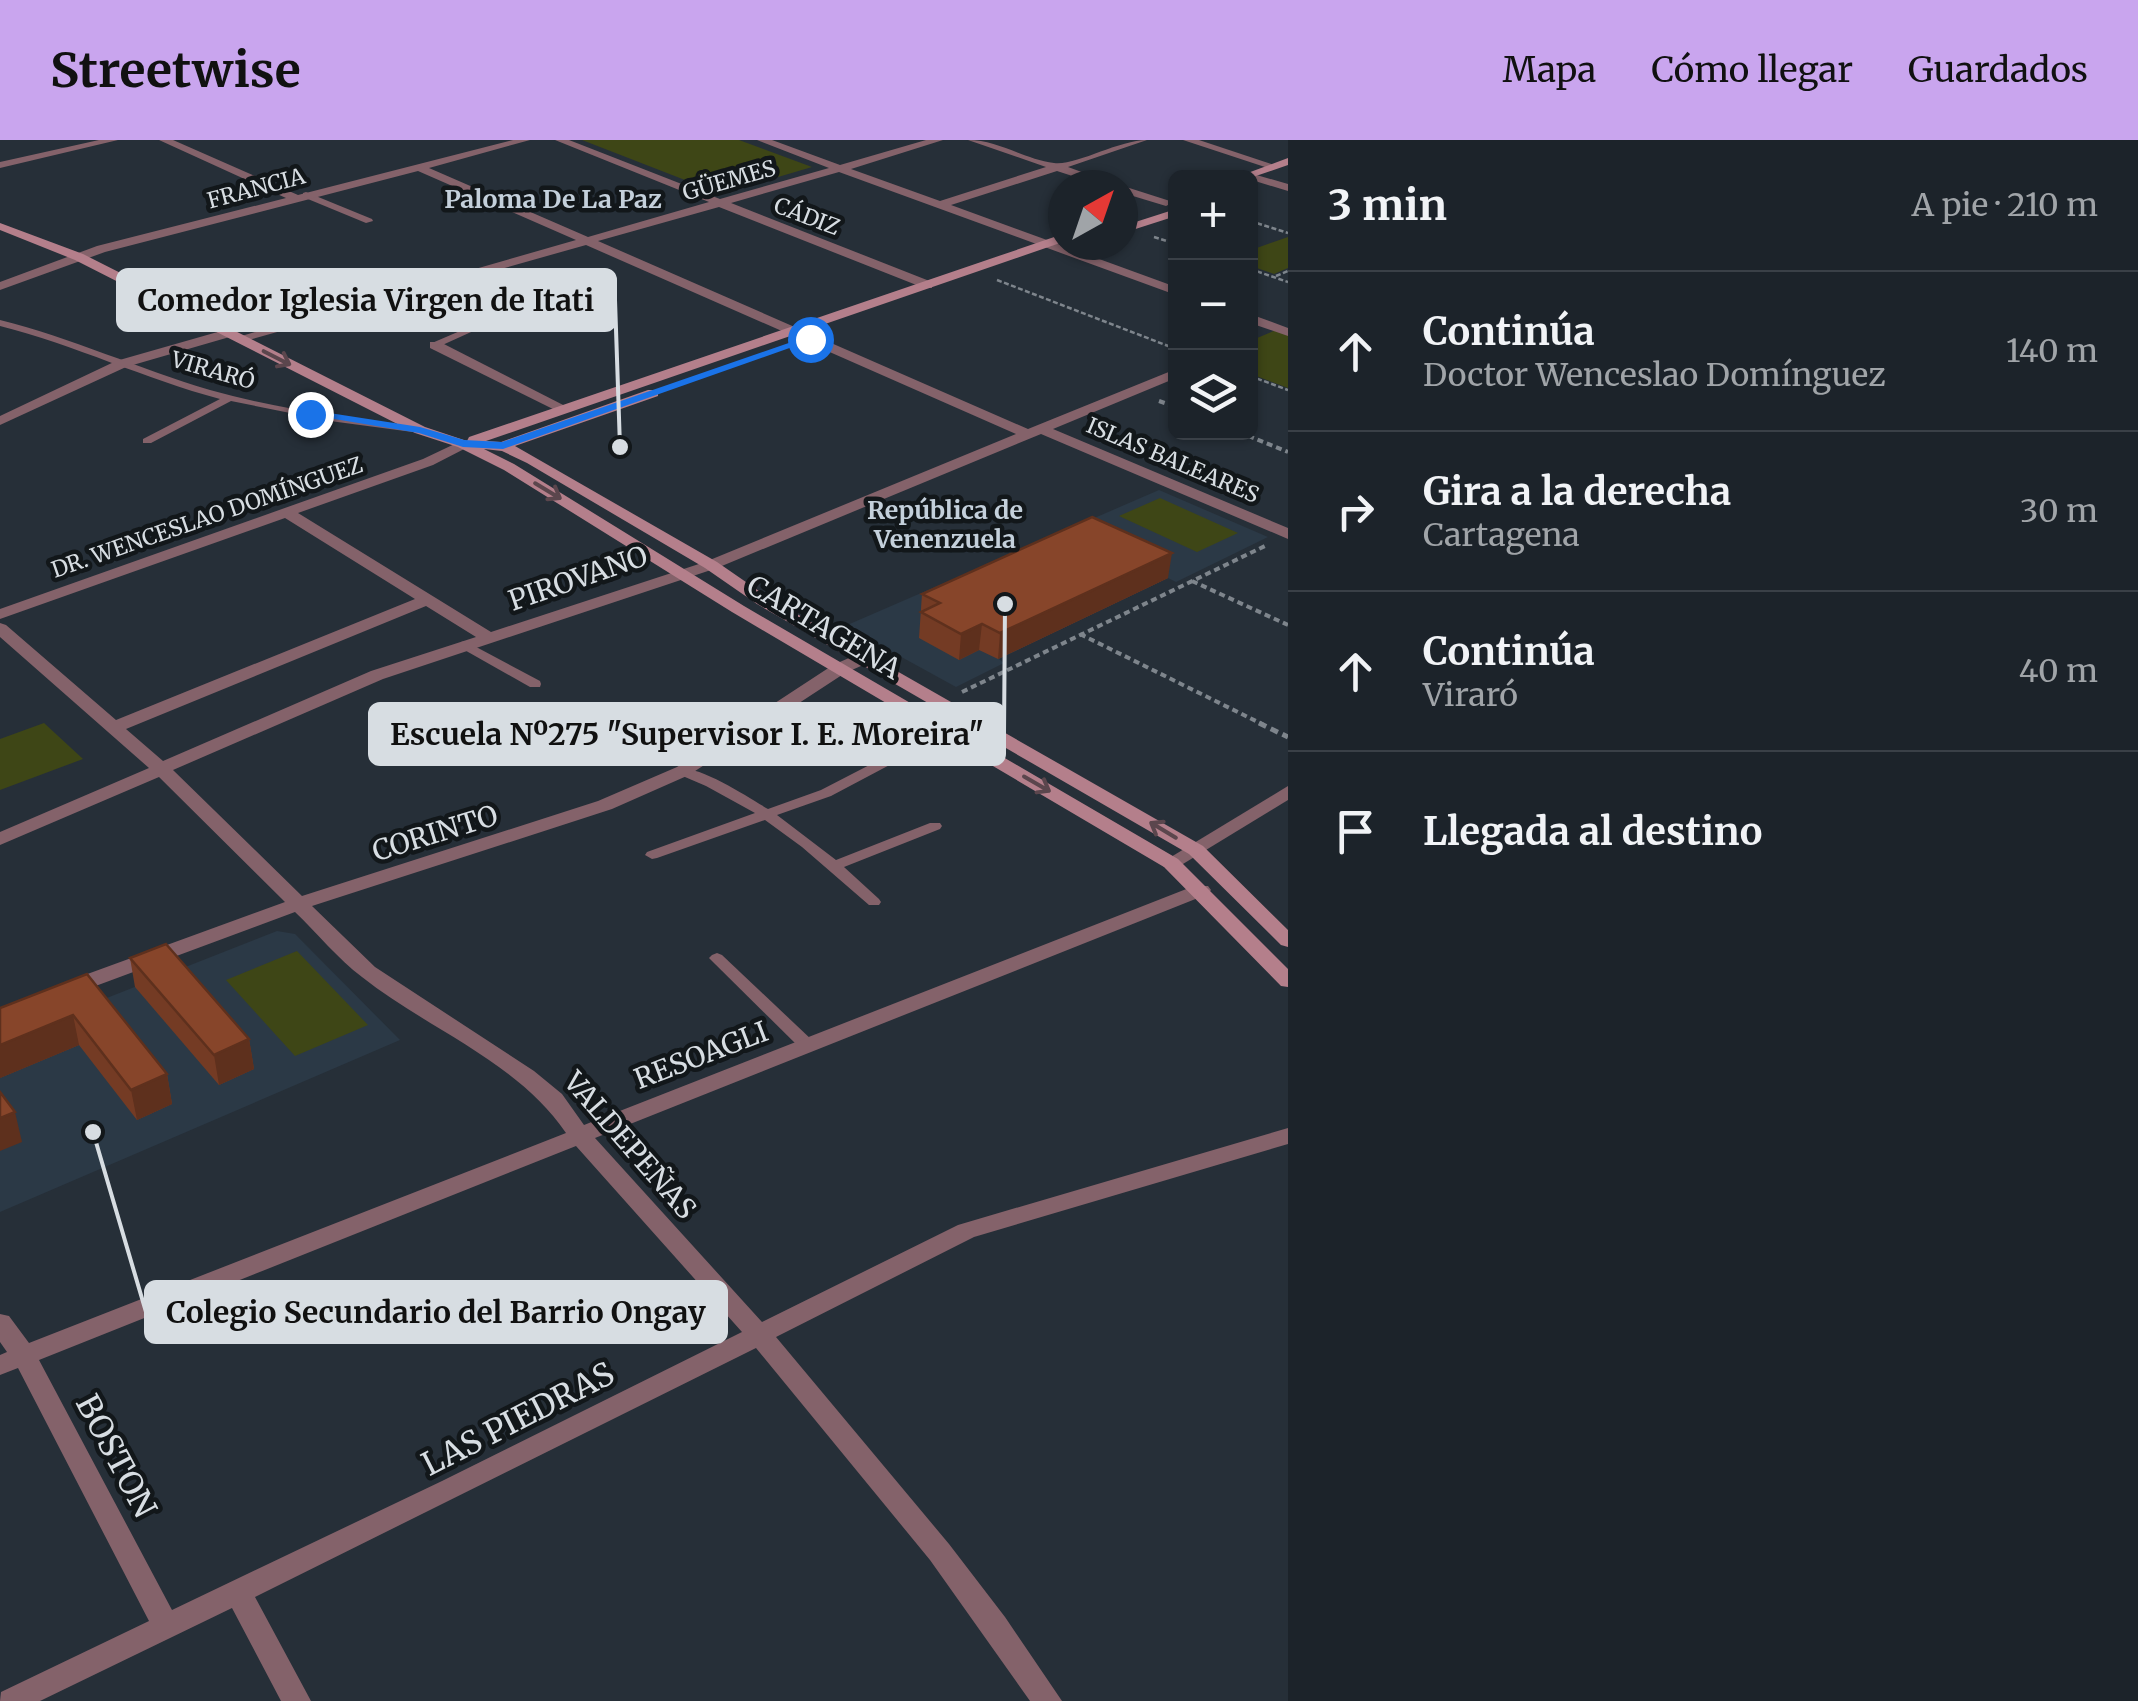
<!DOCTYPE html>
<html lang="es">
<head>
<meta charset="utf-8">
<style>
	body { margin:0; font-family:Merriweather,serif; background:#292f36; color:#f1f3f6 }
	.controls { position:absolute; right:30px; top:30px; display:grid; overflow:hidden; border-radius:15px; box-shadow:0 2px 8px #0004 }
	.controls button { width:90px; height:90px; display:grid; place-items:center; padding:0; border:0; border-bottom:2px solid #3a4047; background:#1c232a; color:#f1f3f6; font:50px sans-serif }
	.compass { position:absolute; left:1048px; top:30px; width:90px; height:90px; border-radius:50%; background:#1c232a; box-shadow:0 2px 8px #0004; rotate:40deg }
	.stop { position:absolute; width:30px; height:30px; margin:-22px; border:8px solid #1a73e8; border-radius:50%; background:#fff }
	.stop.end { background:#1a73e8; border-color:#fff; box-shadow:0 2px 10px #0008 }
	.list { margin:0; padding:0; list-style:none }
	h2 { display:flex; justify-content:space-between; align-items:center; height:130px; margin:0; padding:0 40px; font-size:42px }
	h2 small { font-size:32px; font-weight:400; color:#a0a4a8 }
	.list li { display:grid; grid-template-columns:65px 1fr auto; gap:30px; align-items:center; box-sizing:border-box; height:160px; padding:0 40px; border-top:2px solid #3a4047 }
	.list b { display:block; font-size:38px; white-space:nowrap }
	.list p { margin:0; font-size:32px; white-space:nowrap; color:#a0a4a8 }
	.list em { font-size:32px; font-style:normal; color:#a0a4a8 }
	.icon { flex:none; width:55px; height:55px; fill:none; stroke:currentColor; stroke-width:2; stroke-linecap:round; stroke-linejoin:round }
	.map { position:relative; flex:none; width:1288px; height:1561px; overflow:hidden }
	header { display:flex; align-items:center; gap:60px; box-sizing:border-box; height:140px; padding:0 50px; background:#c9a5ee; color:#111 }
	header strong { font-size:48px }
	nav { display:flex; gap:55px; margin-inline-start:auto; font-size:35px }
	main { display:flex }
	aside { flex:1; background:#1c232a }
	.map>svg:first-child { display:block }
	.built { fill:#2b3946 }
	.green { fill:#3e4616 }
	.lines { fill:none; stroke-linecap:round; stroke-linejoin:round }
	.path-far2 { stroke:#7e858c; stroke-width:2.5; stroke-dasharray:5 2.5; stroke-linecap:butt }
	.path-far1 { stroke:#7e858c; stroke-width:4; stroke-dasharray:6 4; stroke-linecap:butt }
	.path { stroke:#7e858c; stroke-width:5; stroke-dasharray:8 5; stroke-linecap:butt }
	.lane { fill:#84626a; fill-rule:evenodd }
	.street { fill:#84626a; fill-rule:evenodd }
	.secondary { fill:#b47f8b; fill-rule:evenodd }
	.wall { fill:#743b24 }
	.shaded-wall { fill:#5e301d }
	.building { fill:#87452a; stroke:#5e301d; stroke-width:2.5 }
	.oneway { stroke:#5b464d }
	.route { fill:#1a73e8 }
	.labels { text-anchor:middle; stroke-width:9; stroke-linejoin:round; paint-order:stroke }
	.far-street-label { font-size:22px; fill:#d7dde2; stroke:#12171a }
	.far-neighbourhood-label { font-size:25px; font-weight:bold; fill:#c4d0db; stroke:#12171a }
	.street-label { font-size:28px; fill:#d7dde2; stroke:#12171a }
	.near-street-label { font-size:32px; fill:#d7dde2; stroke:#12171a }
	.leader { fill:none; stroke:#d7dde2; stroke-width:4 }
	.callout-dot { fill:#d7dde2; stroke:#12171a; stroke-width:4 }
	.callout { fill:#d7dde2; stroke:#d7dde2; stroke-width:4 }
	.callout-label { font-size:30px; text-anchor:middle; font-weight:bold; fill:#111 }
</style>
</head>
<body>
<header>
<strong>Streetwise</strong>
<nav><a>Mapa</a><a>Cómo llegar</a><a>Guardados</a></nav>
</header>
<main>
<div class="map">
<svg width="1288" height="1561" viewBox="0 0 1288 1561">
	<rect width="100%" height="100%" fill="#262f38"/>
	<g class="built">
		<path d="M1159,350L1268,397L1176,442L1168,438L999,519L1004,523L956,547L845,486Z"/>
		<path d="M277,791L295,794L400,900L0,1072V900Z"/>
	</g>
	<g class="green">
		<path d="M582,0H739L812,27L721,54Z"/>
		<path d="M1288,97V128L1274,134L1251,126V110Z"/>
		<path d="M1276,190L1288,194V248L1251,234L1250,201Z"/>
		<path d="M1160,358L1238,393L1197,412L1119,376Z"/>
		<path d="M44,583L83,619L0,650V599Z"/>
		<path d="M297,811L368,885L295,916L226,840Z"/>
	</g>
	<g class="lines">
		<g class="path-far2">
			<path d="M1250,81L1288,93"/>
			<path d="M1154,97L1176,104"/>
			<path d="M1250,129L1288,142"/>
			<path d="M1276,136L1288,131"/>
			<path d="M997,140L1176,209"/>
			<path d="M1250,236L1288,250"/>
		</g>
		<g class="path-far1">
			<path d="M1159,261L1176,267"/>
			<path d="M1239,292L1288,312"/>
			<path d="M1192,441L1288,485"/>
			<path d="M1080,494L1264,585"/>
			<path d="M962,552L1267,405"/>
		</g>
		<path class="path" d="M1259,583L1288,597"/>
		<g class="lane">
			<path d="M306,52L372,79L373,81L366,83L303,57V53Z"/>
			<path d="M291,138L347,170L349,172L341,174L288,143V139Z"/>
			<path d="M431,144L488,175L491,183L438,207H432V203L481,182L480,178L428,149V145Z"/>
			<path d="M0,180C72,198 139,229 210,250C277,269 350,279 420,287L425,290L420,293L330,281L231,261L151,303H143V299L220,259C145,239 75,205 0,186Z"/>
			<path d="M465,501L540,541L541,544L540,547H530L461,508V502Z"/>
			<path d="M945,586L950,587L952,590L950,593L831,656L777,675L836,720L930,683H940L942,686L940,689L844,727L879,759L881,762L879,765H869L802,707L765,680L657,718L652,719L645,715L647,712L755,673L706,646L678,634L676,631L678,628C703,627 746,656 768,669L821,650Z"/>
			<path d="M717,813L722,815L813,901L815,905L813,909H801L712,821L709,818L712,815Z"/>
		</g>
		<g class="street">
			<path d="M99,0H118L0,28V22Z"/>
			<path d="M159,0H173L298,55L513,0H530L429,28L588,97L709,62L555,0H569L720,59L829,28L757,0H772L840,25L926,0H943L851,29L940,61L1046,27L968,0C998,0 1024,19 1054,23C1076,26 1118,0 1147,0L1068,27L1117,45H1100L1057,31L951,65L1176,147V155L839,32L731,63L932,142V148H924L719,67L598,101L1028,289L1176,229V238L1053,289L1288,388V399L1041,294L717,428L383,539L173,630L302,756L598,661L677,627L833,525L858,514H870V522L845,533L689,635L612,669L312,766L375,827L534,931L562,954L584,985L1194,746H1208L1211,750L1208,754L595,998L762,1182L958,1085L1288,988V1004L974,1097L776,1197L949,1404L1005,1477L1062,1561H1030L930,1420L756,1208L255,1457L311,1561H281L232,1468L40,1561H0L1,1552L149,1481L18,1228L0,1235V1215L7,1212L0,1202V1174L9,1176L29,1203L566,993C517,921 429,890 362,837C338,819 317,793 295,772L74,854H60L57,849L60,844L285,762L159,637L0,705V692L149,628L0,497V483L6,485L116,580L415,459L285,378L0,479V469L423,319L463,300L468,301V307L433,325L298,373L491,492L705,422L1016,294L586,105L238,203V197L576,100L418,31L105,112L0,150V142L97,106L286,58ZM426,466L476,497L371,531L163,621L126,589ZM576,1006L742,1192L442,1341L172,1470L39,1220Z"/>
			<path d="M1183,0H1199L1277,26L1268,28Z"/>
			<path d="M1246,32L1288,44V51L1242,37L1241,35Z"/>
			<path d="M1123,46L1170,61L1172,63L1166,66L1123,53Z"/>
			<path d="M1250,174L1288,188V196L1250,183Z"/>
			<path d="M228,189L233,190V196L126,227L0,285V276L116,221Z"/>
			<path d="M430,202H440L571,269L559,272L430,208Z"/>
			<path d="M1288,646V660L1178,727H1164L1161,723Z"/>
		</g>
		<g class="secondary">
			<path d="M1288,18V25L1250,38H1234Z"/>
			<path d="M1176,69V76L1123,93V86Z"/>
			<path d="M0,83L83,114L425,287L467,301L469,297L1063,94V102L486,301L501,302L648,250H658V256L515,306L717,422L769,458L1203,706L1288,790V807L1281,805L1189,714L757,464L705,428L527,323L502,311L484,309L514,324L744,466L1178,719L1288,829V847L1281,846L1164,727L732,472L504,330L458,307L415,293L75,120L0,90Z"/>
		</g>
	</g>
	<g class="wall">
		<path d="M1168,438L998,519L979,510L959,520L919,498L922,454Z"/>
		<path d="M130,818L249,899L254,929L219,945L135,847Z"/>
		<path d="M87,834L167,934L172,964L137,980L79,905L0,938Z"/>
	</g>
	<g class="shaded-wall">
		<path d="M1172,413L1168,438L998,519L1000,493Z"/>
		<path d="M982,484L979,510L959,520L961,494Z"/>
		<path d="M73,875L79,905L0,938V905Z"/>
		<path d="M249,899L254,929L219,945L214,915Z"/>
		<path d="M167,934L172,964L137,980L131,950Z"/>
		<path d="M15,972L22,1002L0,1011V978Z"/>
	</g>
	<g class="building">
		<path d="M1092,377L1172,413L1000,493L982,484L961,494L921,472L940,463L922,454Z"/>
		<path d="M166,804L249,899L214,915L130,818Z"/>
		<path d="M87,834L167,934L131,950L73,875L0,905V868Z"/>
		<path d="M0,952L15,972L0,978Z"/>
	</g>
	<defs><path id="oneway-shaft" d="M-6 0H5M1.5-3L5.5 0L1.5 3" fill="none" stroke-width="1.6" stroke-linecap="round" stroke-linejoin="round" transform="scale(2.5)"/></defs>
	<g class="oneway">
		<use href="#oneway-shaft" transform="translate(277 218) rotate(27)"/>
		<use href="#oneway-shaft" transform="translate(548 351) rotate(31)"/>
		<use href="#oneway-shaft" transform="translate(1037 644) rotate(30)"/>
		<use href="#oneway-shaft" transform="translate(1163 690) rotate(-149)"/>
	</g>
	<path class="route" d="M806,197L815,199L503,309L463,307L419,293L304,274L310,270L420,287L464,300L502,302Z"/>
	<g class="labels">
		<g class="far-street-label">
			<text transform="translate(729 40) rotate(-16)" y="8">GÜEMES</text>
			<text transform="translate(256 48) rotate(-15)" y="8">FRANCIA</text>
			<text transform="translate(807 76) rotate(21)" y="8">CÁDIZ</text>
			<text transform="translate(213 230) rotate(16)" y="8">VIRARÓ</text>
			<text transform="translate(1173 320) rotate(23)" y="8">ISLAS BALEARES</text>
			<text transform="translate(207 377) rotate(-19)" y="8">DR. WENCESLAO DOMÍNGUEZ</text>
		</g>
		<g class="far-neighbourhood-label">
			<text x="553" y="68">Paloma De La Paz</text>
			<text x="945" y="379">República de<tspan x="945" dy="29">Venenzuela</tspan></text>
		</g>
		<g class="street-label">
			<text transform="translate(578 438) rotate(-19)" y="10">PIROVANO</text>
			<text transform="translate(824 487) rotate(31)" y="10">CARTAGENA</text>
			<text transform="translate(435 693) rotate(-17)" y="10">CORINTO</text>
			<text transform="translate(701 915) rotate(-21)" y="10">RESOAGLI</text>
			<text transform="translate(630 1005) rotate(49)" y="10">VALDEPEÑAS</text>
		</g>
		<g class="near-street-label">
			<text transform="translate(518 1279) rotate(-27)" y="11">LAS PIEDRAS</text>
			<text transform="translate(116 1316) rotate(62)" y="11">BOSTON</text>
		</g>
	</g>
	<path class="leader" d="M620 307L615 160M1005 464L1004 594M93 992L146 1172"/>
	<g class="callout-dot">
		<circle cx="620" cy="307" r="10"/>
		<circle cx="1005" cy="464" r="10"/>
		<circle cx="93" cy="992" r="10"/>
	</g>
	<g class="callout">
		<rect x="118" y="130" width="497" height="60" rx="10"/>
		<rect x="370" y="564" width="634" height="60" rx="10"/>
		<rect x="146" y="1142" width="580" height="60" rx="10"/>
	</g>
	<g class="callout-label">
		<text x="366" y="171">Comedor Iglesia Virgen de Itati</text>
		<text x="687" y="605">Escuela Nº275 "Supervisor I. E. Moreira"</text>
		<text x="436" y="1183">Colegio Secundario del Barrio Ongay</text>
	</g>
</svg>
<div class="controls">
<button>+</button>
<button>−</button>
<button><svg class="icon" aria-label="layers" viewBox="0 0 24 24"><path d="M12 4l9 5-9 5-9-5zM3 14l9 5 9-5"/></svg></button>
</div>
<svg class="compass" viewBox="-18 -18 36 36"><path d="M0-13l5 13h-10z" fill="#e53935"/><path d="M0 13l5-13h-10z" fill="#a0a4a8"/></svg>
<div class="stop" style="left:810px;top:199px"></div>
<div class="stop end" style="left:310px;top:274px"></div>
</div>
<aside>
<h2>3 min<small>A pie · 210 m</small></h2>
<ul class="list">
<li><svg class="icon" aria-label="ahead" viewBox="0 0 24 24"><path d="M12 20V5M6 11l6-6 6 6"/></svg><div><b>Continúa</b><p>Doctor Wenceslao Domínguez</p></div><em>140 m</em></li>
<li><svg class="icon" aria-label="right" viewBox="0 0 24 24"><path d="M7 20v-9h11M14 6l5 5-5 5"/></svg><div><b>Gira a la derecha</b><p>Cartagena</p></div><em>30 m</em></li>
<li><svg class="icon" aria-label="ahead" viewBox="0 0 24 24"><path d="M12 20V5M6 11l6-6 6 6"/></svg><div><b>Continúa</b><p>Viraró</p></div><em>40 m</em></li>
<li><svg class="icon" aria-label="arrive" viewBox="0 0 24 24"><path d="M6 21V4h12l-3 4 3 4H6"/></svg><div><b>Llegada al destino</b></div></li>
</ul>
</aside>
</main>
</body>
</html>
